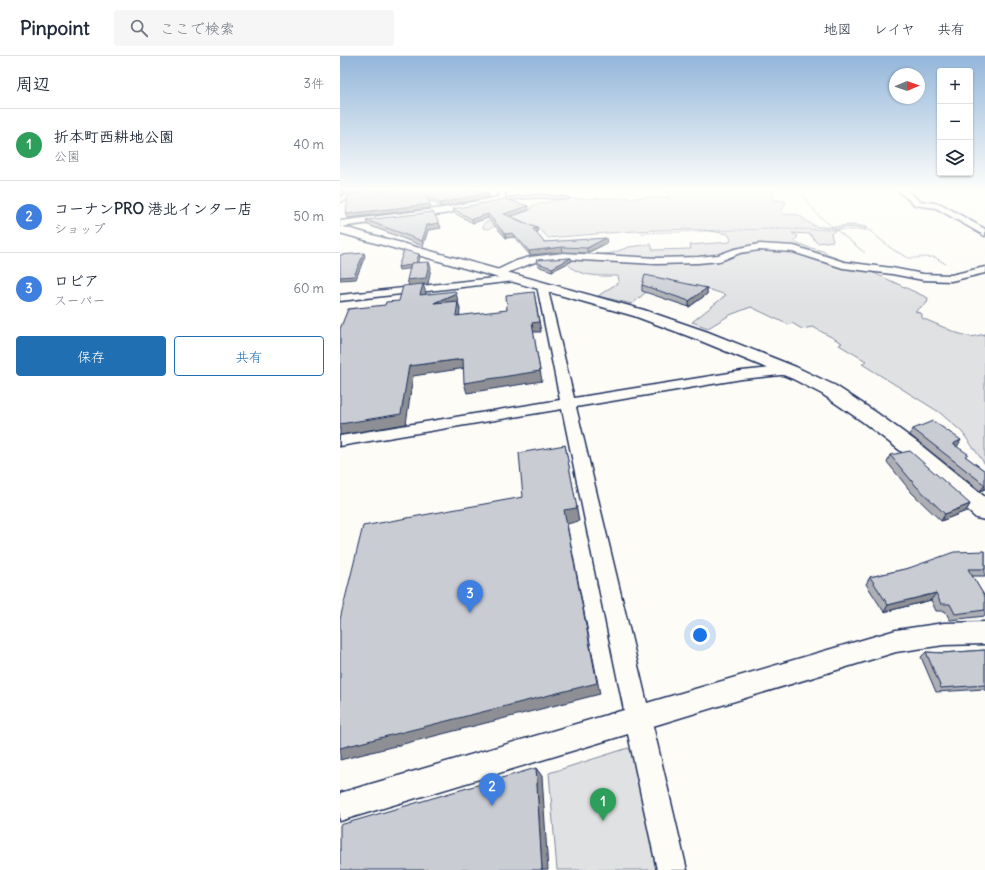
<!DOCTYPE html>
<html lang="ja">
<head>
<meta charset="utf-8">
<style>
	body { margin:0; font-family:Delius,"Klee One",sans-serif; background:#f6f6f7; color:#1f2937 }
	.controls { position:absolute; right:12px; top:12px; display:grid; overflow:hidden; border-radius:4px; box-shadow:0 1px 3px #0004 }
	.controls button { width:36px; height:36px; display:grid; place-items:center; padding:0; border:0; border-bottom:1px solid #e0e1e3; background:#fff; color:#1f2937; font:20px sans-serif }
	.compass { position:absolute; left:549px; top:12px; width:36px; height:36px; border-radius:50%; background:#fff; box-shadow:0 1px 3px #0004; rotate:88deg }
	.you { position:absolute; left:360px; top:579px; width:14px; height:14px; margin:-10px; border:3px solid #fff; border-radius:50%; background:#1a73e8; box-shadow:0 0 0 6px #1a73e833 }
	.badge { display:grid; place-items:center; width:26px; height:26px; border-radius:50%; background:#1f6fb2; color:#fff; font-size:13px; font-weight:700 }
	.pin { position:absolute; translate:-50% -33px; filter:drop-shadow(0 1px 2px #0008) }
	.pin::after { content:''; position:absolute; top:21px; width:14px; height:12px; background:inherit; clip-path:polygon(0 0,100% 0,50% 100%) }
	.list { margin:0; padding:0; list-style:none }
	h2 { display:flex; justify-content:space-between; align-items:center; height:52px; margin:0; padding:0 16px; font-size:17px }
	h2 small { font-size:13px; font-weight:400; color:#747a83 }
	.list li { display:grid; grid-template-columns:26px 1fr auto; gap:12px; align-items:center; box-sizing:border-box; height:72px; padding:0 16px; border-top:1px solid #e0e1e3 }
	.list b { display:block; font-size:15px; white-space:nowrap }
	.list p { margin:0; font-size:13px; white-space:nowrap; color:#747a83 }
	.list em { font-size:13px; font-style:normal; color:#747a83 }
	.actions { display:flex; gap:8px; padding:12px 16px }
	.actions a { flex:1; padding:9px 0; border:1px solid #1f6fb2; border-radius:4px; text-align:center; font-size:14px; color:#1f6fb2 }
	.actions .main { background:#1f6fb2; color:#fff }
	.icon { flex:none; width:22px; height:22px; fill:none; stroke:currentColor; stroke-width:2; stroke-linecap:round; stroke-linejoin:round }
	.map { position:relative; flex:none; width:645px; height:814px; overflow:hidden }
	header { display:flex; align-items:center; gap:24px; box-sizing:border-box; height:56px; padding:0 20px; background:#fff; border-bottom:1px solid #e0e1e3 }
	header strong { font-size:19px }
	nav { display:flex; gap:22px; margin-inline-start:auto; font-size:14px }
	.search { width:280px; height:36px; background:#f6f6f7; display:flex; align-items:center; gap:10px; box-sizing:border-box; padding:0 14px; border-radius:4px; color:#747a83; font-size:15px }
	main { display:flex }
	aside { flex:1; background:#fff }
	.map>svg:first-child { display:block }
	.green { fill:#e0e1e3; stroke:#7e88a0 }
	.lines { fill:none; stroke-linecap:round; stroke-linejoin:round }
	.lane-casing { stroke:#1b2f5e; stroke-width:3 }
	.street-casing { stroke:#1b2f5e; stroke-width:3 }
	.secondary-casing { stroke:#1b2f5e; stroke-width:3 }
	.path { stroke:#1b2f5e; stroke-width:1.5; stroke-dasharray:0.5 1.5; stroke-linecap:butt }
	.lane { fill:#fdfcf7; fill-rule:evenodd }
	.street { fill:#fdfcf7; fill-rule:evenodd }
	.secondary { fill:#fdfcf7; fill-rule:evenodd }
	.wall { fill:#adafb5; stroke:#1b2f5e }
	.shaded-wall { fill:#8d8f94; stroke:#1b2f5e }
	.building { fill:#c9ccd3; stroke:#1b2f5e }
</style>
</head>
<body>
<header>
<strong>Pinpoint</strong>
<div class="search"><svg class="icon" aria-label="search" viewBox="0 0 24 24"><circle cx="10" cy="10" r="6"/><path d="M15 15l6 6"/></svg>ここで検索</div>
<nav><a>地図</a><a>レイヤ</a><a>共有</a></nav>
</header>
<main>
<aside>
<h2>周辺<small>3件</small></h2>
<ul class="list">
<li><span class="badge" style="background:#2e9e5b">1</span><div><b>折本町西耕地公園</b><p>公園</p></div><em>40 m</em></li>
<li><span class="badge" style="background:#3f7fe0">2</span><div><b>コーナンPRO 港北インター店</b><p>ショップ</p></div><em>50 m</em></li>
<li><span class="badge" style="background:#3f7fe0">3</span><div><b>ロピア</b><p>スーパー</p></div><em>60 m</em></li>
</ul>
<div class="actions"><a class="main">保存</a><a>共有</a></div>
</aside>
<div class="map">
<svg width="645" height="814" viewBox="0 0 645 814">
	<rect width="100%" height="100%" fill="#fdfcf7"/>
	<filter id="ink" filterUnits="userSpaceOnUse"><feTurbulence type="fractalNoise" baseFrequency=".025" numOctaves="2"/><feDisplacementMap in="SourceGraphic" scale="8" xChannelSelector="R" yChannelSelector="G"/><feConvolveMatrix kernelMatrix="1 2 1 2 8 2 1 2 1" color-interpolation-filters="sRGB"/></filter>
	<g filter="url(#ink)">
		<g class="green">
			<path d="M324,133H433L434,144L446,145L442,154L443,158C448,159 454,158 458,159C466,163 470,170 480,171C497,173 506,166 526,171V173C515,172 499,168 491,178L493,185L477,187L470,178L452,177L458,180L454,185L467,191L483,195L488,199L523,212L588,242L587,247L575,255L582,258V262L617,277L631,281L645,278V408L622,376L599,356L522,308L526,305L499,289L502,287L473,271L462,273L452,267L449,269L411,251L390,259L368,272L352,266L386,239L365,232L317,227L292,248L258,240L279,226L278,220C262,220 233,222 225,203L272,197L289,191L311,188L313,194L351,193L350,189L390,186L391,183L388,178C379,177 370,174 361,174C310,172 258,178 208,182C205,179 202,175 199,173C190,167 158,168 148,173L143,172V168L146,166L162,164L191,154V150L222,143L329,141Z"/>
			<path d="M288,692L300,705L322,814H217L209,717Z"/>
		</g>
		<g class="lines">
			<defs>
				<path id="lane" d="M199,139L229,142L227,143L199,141L162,144L160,143Z"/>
				<g id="street">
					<path d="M26,133H38L0,146V141Z"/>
					<path d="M158,133H166L165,135V145L103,158L0,171V165L103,152L158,141Z"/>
					<path d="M556,133H565L580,145L601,148L645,173V180L596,152L575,149Z"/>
					<path d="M419,188L454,190L504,206L552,212L583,218L611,219L645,211V217L611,225L583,224L552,218L503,212L453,196L419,194L400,197L380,205L358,207L317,208L223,203L195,206L159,220L154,217L155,215L176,205L190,201L223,197L317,202L358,201L378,199L395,193Z"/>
					<path d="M172,220L176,221L177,223L176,225L0,245V239Z"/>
					<path d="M202,227L207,230L234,342L402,315L450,310L455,311L457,314L455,317L450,318L402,323L236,351L307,647L556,574L604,567L645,566V588L604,589L556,596L313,670L347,814H317L288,678L0,765V737L284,654L222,353L0,390V380L220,344L197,230Z"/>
				</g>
				<path id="secondary" d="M0,170L304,254L368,276L456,311L496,330L537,357L577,386L645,441V464L636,462L562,396L523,366L482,338L453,323L356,283L294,260L0,177Z"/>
			</defs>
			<use href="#lane" class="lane-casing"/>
			<use href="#street" class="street-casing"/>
			<use href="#secondary" class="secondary-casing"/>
			<g class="path">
				<path d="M458,133L479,160L525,197"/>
				<path d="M302,177L432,173L529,174L552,193L568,202L594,201L606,208"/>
			</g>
			<use href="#lane" class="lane"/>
			<use href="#street" class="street"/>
			<use href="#secondary" class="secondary"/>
		</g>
		<g class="wall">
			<path d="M28,134L148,137L149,141L101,151L88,144L91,152L8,162Z"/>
			<path d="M188,150L189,154L170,160L197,172L198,176L196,177L204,186L267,187L247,197L223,196L190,199L174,181L166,182L148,162L133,167L114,157L113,153Z"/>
			<path d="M26,164L99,167L101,172L88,174L83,190L28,169Z"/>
			<path d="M231,202L232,205L212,215L200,211L197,207L196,204Z"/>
			<path d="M302,229L367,232V238L349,251L302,235Z"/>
			<path d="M573,373L617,391L626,401L645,415V433L640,435L570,379Z"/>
			<path d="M550,399L630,448L626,455L601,465L572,437L547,406Z"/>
			<path d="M645,495V520H632L645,541V560L610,564L605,555H596L591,544L544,556L526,528L530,521Z"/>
			<path d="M645,594V635L644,633L596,636L581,601L586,596L603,597Z"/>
		</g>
		<g class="shaded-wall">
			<path d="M1,134H5L2,139L0,140V135Z"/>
			<path d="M9,134H19L11,136Z"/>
			<path d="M148,137L149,141L101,151L100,147Z"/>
			<path d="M90,148L91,152L8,162L6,158Z"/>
			<path d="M188,150L189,154L165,162L164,158Z"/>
			<path d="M148,158V162L133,167L132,163Z"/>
			<path d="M99,167L101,172L88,174L83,190L82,185L87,169Z"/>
			<path d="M197,172L198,176L193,177V173Z"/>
			<path d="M173,177L174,181L166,182L165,178Z"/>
			<path d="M266,182L267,187L247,197V192Z"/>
			<path d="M222,191L223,196L190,199L189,195Z"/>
			<path d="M24,197L25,200L16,223L0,224V221Z"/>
			<path d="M79,198L80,201L77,212L59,214L58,211Z"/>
			<path d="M231,202L232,205L212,215V212Z"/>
			<path d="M89,206L91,212L88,228H83L86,237L84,248L69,230L67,224Z"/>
			<path d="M367,232V238L349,251V245Z"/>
			<path d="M194,236L201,276H193L202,325L127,337L124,327L192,267Z"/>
			<path d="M116,237L120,253L119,269L94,247Z"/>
			<path d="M123,303L126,312L73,320L66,368L0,379V368L69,310Z"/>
			<path d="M621,384L617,391L613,388Z"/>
			<path d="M225,389L239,465L227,468L260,638L0,704V692L224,454Z"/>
			<path d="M645,429V433L640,435Z"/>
			<path d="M630,448L626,455L601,465L605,458Z"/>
			<path d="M596,537L591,544L544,556L548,549Z"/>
			<path d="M196,712L202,720L208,814H202Z"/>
		</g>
		<g class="building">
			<path d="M28,134H136L148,137L100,147L86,140L90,148L6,158L8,140Z"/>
			<path d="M165,143L188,150L164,158L197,172L193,173L204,186L266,182L247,192L222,191L189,195L173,177L165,178L148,158L132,163L113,153Z"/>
			<path d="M93,156L99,167L87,169L82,185L26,164Z"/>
			<path d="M64,194L79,198L76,207H71V209L58,211Z"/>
			<path d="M24,197L14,220L0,221V199Z"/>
			<path d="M231,202L212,212L200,208L196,204Z"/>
			<path d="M89,206L86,222L67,224L71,207Z"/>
			<path d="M305,219L367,232L349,245L302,229Z"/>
			<path d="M83,228L80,239L115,235L116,237L94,247L118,245L116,260L167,254L166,239L194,236L199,266L192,267L200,315L124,327L123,303L69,310L61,358L0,368V273L8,253L45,249L46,246L59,245L63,230Z"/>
			<path d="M593,365L621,384L613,388L628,398L625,400L645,415V429L573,373Z"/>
			<path d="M225,389L237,452L224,454L257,627L0,692V563L23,470L183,441L179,397Z"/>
			<path d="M570,395L630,448L605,458L576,430L550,399Z"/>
			<path d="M645,495V513H628L645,541V554L615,558L610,548H601L596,537L548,549L530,521L569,512L614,496Z"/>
			<path d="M645,594V629L601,632L586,596L603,597Z"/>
			<path d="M196,712L202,814H0V769Z"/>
		</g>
	</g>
	<linearGradient id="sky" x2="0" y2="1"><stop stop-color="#93b6da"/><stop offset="0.54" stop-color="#fefefb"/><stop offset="1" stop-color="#fefefb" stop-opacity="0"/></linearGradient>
	<rect width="645" height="247" fill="url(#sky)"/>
</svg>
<div class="controls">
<button>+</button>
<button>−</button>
<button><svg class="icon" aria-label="layers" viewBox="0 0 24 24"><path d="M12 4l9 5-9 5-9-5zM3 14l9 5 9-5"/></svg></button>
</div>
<svg class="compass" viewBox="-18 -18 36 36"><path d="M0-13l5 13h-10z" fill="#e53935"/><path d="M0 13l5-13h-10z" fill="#747a83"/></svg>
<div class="you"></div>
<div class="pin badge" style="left:263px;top:765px;background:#2e9e5b">1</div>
<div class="pin badge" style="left:152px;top:750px;background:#3f7fe0">2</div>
<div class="pin badge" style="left:130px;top:557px;background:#3f7fe0">3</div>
</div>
</main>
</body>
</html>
